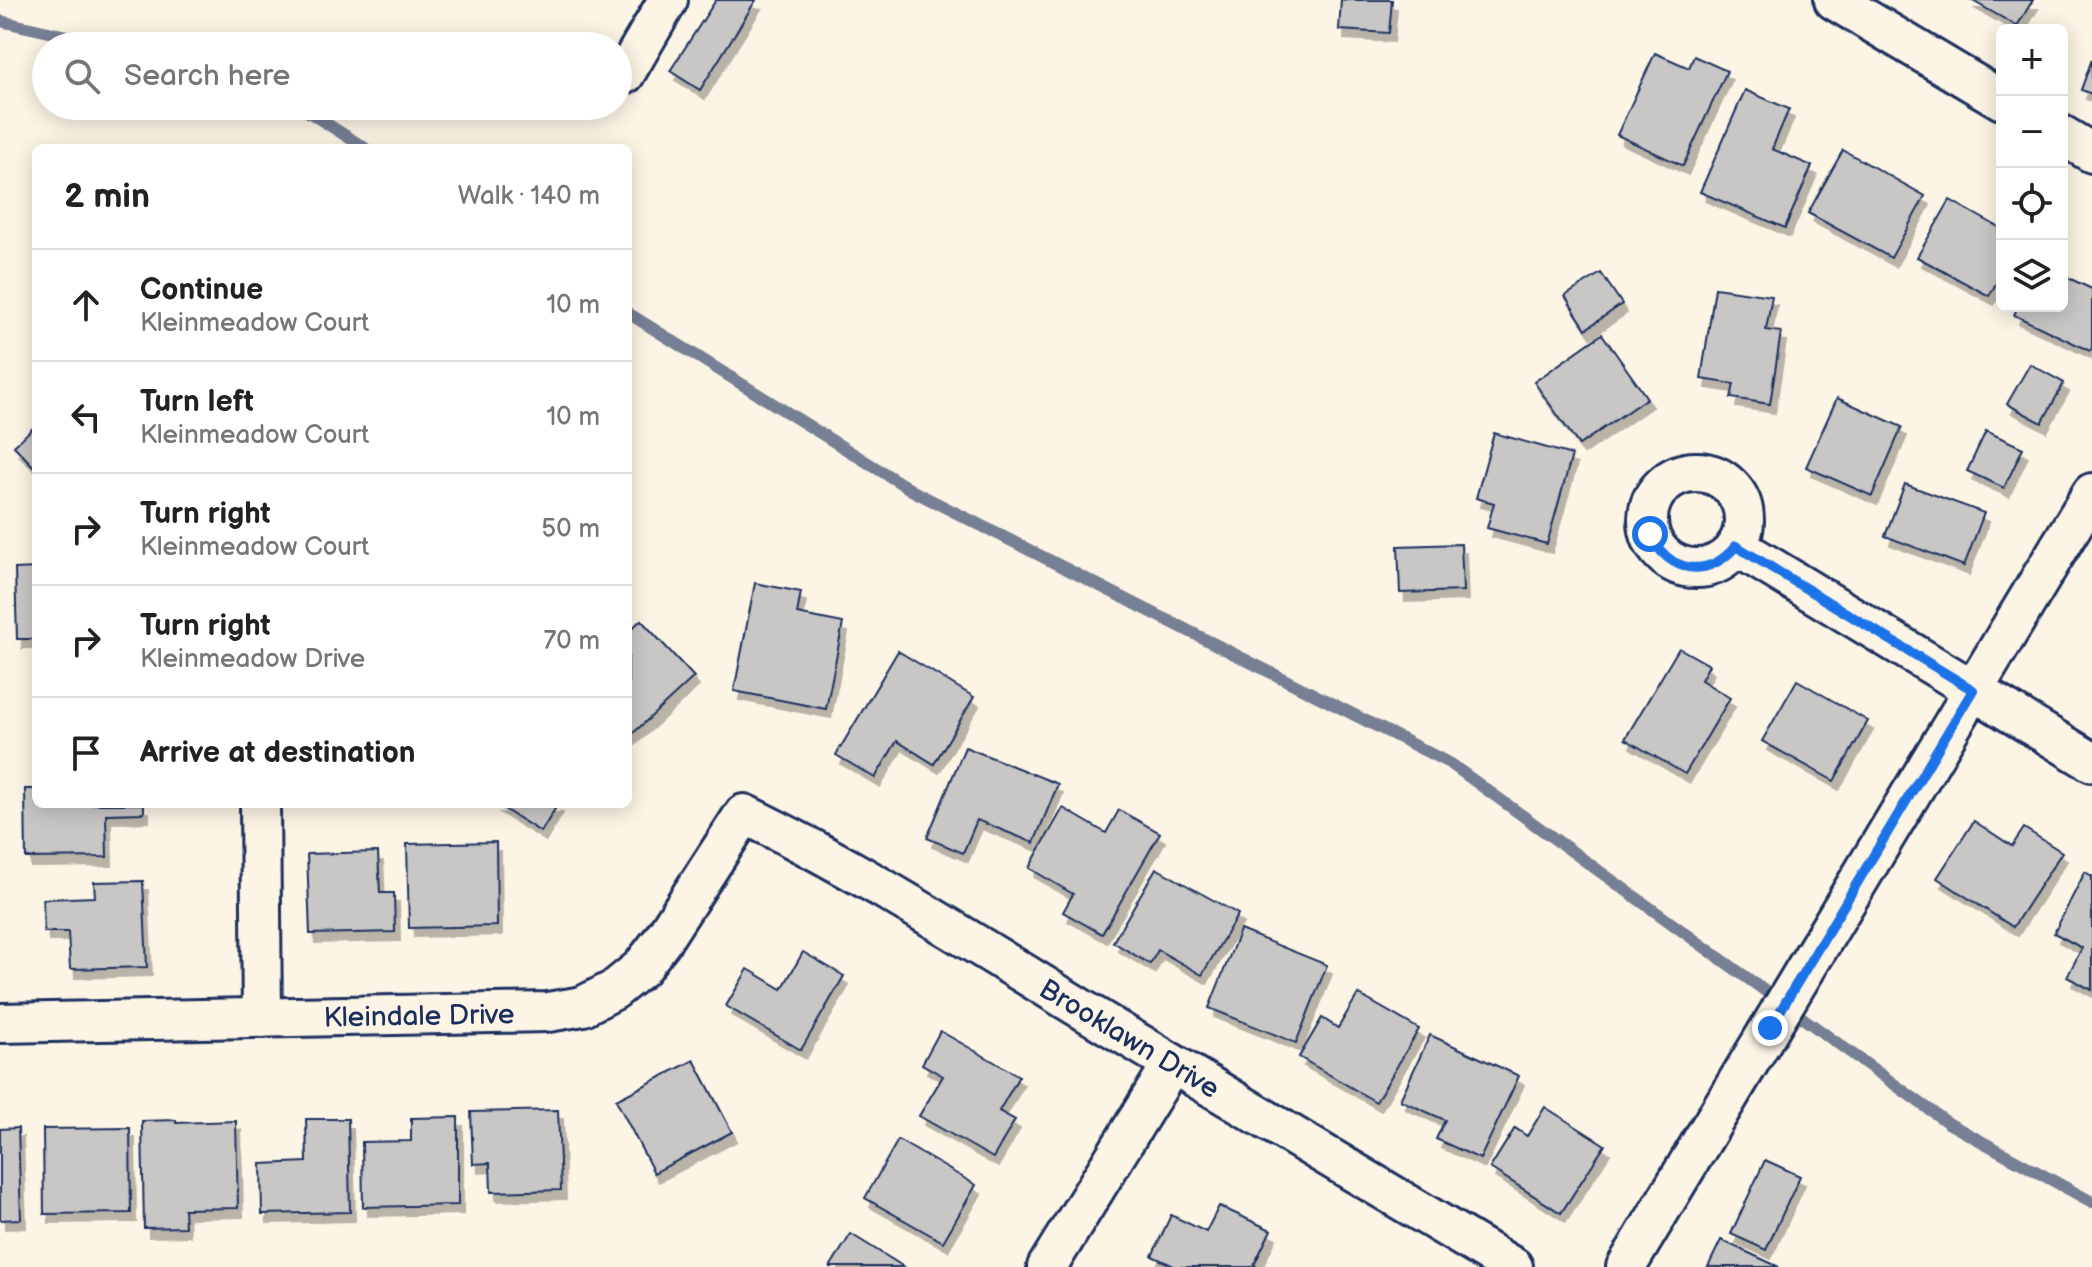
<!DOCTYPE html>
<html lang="en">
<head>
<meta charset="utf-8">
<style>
	body { margin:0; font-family:"Balsamiq Sans",sans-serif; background:#f2f2f2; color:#222 }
	.controls { position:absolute; right:24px; top:24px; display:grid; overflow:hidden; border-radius:12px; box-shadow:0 4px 20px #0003 }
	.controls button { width:72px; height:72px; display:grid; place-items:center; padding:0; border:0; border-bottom:2px solid #e0e0e0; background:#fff; color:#222; font:40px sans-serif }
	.stop { position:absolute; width:24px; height:24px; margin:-18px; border:6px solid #1a73e8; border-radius:50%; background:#fff }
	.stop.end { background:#1a73e8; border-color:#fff; box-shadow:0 2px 8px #0008 }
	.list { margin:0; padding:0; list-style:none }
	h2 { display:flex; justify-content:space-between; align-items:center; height:104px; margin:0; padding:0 32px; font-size:34px }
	h2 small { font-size:26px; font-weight:400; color:#767676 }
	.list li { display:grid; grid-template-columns:52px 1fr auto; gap:24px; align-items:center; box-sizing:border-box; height:112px; padding:0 32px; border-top:2px solid #e0e0e0 }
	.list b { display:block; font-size:30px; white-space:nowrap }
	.list p { margin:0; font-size:26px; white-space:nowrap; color:#767676 }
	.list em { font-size:26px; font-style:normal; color:#767676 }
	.icon { flex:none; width:44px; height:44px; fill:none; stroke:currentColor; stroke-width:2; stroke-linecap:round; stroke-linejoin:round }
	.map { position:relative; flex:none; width:2092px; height:1267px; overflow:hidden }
	.search { position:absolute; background:#fff; box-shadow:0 4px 20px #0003; left:32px; top:32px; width:600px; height:88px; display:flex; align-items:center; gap:20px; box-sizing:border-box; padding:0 28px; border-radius:44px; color:#767676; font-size:30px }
	.panel { position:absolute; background:#fff; box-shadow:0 4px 20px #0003; left:32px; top:144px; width:600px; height:664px; border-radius:12px }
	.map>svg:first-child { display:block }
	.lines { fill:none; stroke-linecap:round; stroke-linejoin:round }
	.stream { stroke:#767f94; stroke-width:12 }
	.building { fill:#c8c7c6; stroke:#1b2f5e; stroke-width:2; filter:url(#shadow) }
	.minor-casing { stroke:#1b2f5e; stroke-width:44 }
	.minor { stroke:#fcf5e5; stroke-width:38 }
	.route { stroke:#1a73e8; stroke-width:10 }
	.labels { text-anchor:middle; stroke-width:8; stroke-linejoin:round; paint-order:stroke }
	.street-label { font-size:28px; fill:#1b2f5e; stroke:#fcf5e5 }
</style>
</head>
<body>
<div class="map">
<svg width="2092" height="1267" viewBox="0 0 2092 1267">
	<defs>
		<filter id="shadow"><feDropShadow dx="5" dy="9" stdDeviation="0" flood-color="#0004"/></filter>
	</defs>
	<rect width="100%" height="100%" fill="#fcf5e5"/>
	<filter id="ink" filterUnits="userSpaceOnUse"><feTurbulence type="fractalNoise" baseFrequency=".0125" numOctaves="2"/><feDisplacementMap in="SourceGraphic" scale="16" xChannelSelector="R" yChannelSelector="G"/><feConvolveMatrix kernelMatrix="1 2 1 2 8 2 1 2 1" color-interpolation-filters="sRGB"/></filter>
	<g filter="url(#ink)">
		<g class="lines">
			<g class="stream">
				<path d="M0,21L111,46"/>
				<path d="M299,106L365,148"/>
				<path d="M628,313L913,491L1451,764L1948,1123L2092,1202"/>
			</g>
		</g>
		<g class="building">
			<path d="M716,0H756L700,90L670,71Z"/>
			<path d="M1341,0H1392L1389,33L1339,30Z"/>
			<path d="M1971,0H2033L2017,26Z"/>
			<path d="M1655,53L1689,68L1694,56L1727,71L1683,166L1617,135Z"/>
			<path d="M2092,59V94L2081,90Z"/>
			<path d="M1745,90L1789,109L1772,149L1812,166L1785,228L1700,192Z"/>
			<path d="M1843,150L1925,196L1891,258L1808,213Z"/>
			<path d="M1950,200L2002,229V273L1989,296L1917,257Z"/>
			<path d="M1601,273L1622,304L1586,329L1565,296Z"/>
			<path d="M2062,275L2092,289V348L2090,351L2014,315L2018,306H2062Z"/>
			<path d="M1715,288L1772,296L1766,330L1781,332L1770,404L1731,398L1734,384L1701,379Z"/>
			<path d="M1602,334L1647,398L1579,445L1534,382Z"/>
			<path d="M2030,364L2064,383L2042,423L2007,404Z"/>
			<path d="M1837,398L1902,427L1872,496L1806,467Z"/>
			<path d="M36,425V469L14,446Z"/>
			<path d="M1986,431L2023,448L2004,488L1967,471Z"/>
			<path d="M1494,433L1572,455L1547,544L1487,528L1494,503L1476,498Z"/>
			<path d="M1905,484L1984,513L1964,566L1885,536Z"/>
			<path d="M1461,544L1463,591L1400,593L1398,546Z"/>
			<path d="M36,568V639H17L15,569Z"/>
			<path d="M755,583L801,592L797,614L843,623L826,709L734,691Z"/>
			<path d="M641,620L694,677L628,738V632Z"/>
			<path d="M1679,648L1709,665L1701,680L1730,698L1685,774L1625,739Z"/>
			<path d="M898,651L974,697L934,764L897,741L875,778L836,755Z"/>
			<path d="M1797,680L1868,721L1834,781L1762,741Z"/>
			<path d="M965,747L1058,784L1034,843L977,820L963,853L927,838Z"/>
			<path d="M25,789H36V804H144V813L106,814L107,857L26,858Z"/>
			<path d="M496,804H558L541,832Z"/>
			<path d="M1063,808L1106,833L1119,810L1160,833L1102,934L1063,912L1073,894L1029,868Z"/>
			<path d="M1974,821L2012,846L2024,828L2062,852L2013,927L1937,878Z"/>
			<path d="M496,842L497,926L409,928L407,844Z"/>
			<path d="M378,852L380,893H394L395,932L310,934L307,854Z"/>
			<path d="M1156,868L1238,914L1202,975L1158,950L1150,964L1113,942Z"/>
			<path d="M2085,872L2092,876V990L2067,977L2082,948L2054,933Z"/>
			<path d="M143,881L147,967L70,969L68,932H44L43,899L95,897L94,882Z"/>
			<path d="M1240,930L1327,965L1296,1043L1209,1008Z"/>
			<path d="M803,952L844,976L801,1050L726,1006L748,969L782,989Z"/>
			<path d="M1358,994L1419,1029L1376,1102L1299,1057L1322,1018L1338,1028Z"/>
			<path d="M940,1031L1019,1076L999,1111L1015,1120L993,1158L919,1116L943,1076L922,1064Z"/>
			<path d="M1430,1035L1519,1076L1480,1159L1436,1139L1445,1120L1400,1100Z"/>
			<path d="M694,1060L732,1132L654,1173L616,1100Z"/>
			<path d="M1545,1107L1605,1145L1561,1213L1490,1168L1515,1128L1527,1136Z"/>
			<path d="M558,1110L561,1190L491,1192L490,1163L473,1164L471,1112Z"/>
			<path d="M458,1117V1205L363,1207L362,1142L411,1141V1118Z"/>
			<path d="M306,1119H348L350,1212L262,1214L261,1164L307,1162Z"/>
			<path d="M176,1120V1123L236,1121L238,1208L184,1209L185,1227L144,1228L142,1121Z"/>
			<path d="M18,1128L21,1219L0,1220V1129Z"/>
			<path d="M130,1128L131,1213L44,1214L43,1129Z"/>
			<path d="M898,1140L976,1185L943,1242L865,1198Z"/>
			<path d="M1765,1160L1800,1176L1766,1250L1731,1234Z"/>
			<path d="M1219,1206L1271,1230L1254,1265L1257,1267H1176L1152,1256L1171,1215L1206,1232Z"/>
			<path d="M851,1234L904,1267H830Z"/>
			<path d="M1721,1240L1779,1267H1708Z"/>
		</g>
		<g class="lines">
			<defs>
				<g id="minor">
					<path d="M1834,0L2002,100"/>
					<path d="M625,74L668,0"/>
					<path d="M2062,135L2092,153"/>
					<circle cx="1696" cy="520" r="48"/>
					<path d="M1736,546L2092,762"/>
					<path d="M260,804L262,1018"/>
					<path d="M0,1023L548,1012L583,1006L614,990L641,968L661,942L744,814C860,870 970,941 1080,1008C1224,1095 1369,1181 1513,1267"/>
					<path d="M1047,1267L1172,1064"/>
					<path d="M1626,1267L2092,493"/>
				</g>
			</defs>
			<use href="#minor" class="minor-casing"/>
			<use href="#minor" class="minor"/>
		</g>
	</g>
	<g class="lines" filter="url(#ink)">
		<path class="route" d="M1650,534C1669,574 1708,579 1736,546L1973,690L1770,1028"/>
	</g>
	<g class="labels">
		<g class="street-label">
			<text transform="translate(419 1015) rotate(-1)" y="10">Kleindale Drive</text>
			<text transform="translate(1130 1038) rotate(31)" y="10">Brooklawn Drive</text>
		</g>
	</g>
</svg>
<div class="controls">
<button>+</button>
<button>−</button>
<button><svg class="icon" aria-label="locate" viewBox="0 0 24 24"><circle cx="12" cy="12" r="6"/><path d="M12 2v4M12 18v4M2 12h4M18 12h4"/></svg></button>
<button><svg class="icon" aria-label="layers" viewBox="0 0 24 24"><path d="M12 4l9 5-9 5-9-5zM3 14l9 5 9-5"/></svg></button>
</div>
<div class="stop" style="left:1650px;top:534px"></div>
<div class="stop end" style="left:1770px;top:1028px"></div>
<div class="search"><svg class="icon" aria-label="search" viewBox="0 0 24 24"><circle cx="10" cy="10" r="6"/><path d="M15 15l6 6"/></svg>Search here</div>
<section class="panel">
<h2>2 min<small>Walk · 140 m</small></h2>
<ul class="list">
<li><svg class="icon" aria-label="ahead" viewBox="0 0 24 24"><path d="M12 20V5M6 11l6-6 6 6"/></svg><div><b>Continue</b><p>Kleinmeadow Court</p></div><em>10 m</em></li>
<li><svg class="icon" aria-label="left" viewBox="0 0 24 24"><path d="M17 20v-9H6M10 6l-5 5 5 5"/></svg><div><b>Turn left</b><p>Kleinmeadow Court</p></div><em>10 m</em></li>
<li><svg class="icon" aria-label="right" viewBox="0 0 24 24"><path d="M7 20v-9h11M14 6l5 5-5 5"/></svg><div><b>Turn right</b><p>Kleinmeadow Court</p></div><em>50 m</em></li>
<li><svg class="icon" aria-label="right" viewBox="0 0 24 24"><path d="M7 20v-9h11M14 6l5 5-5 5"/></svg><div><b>Turn right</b><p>Kleinmeadow Drive</p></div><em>70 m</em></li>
<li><svg class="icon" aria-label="arrive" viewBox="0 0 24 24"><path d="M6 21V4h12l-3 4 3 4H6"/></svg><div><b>Arrive at destination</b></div></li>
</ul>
</section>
</div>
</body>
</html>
